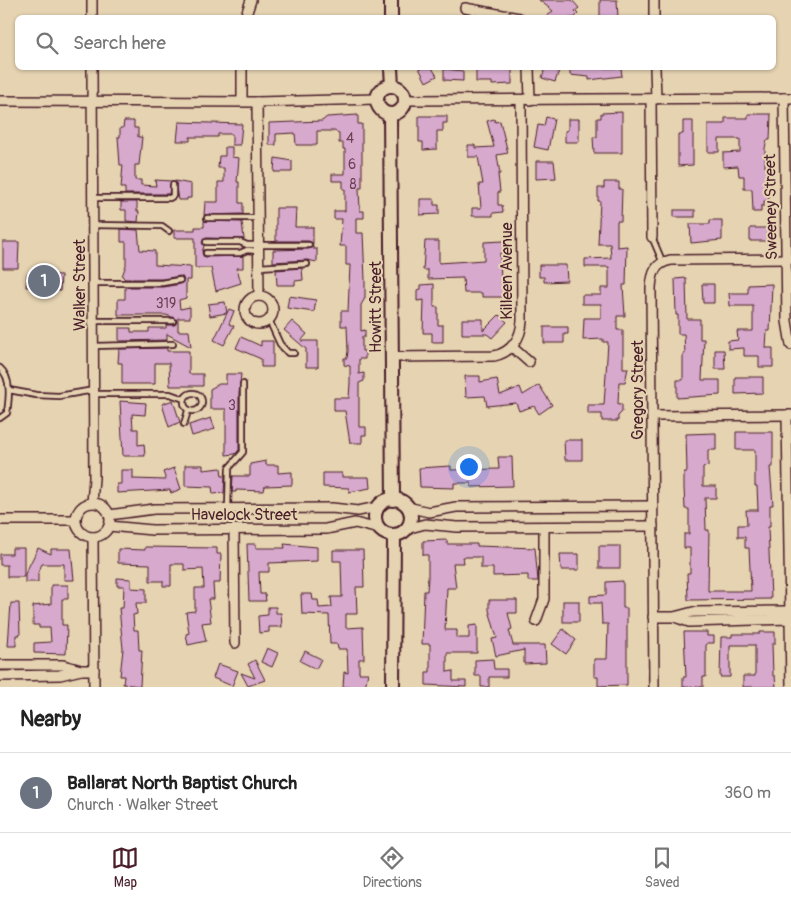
<!DOCTYPE html>
<html lang="en">
<head>
<meta charset="utf-8">
<style>
	body { margin:0; font-family:Pangolin,sans-serif; background:#f6f6f6; color:#222 }
	.you { position:absolute; left:468px; top:466px; width:18px; height:18px; margin:-12px; border:4px solid #fff; border-radius:50%; background:#1a73e8; box-shadow:0 0 0 8px #1a73e833 }
	.badge { display:grid; place-items:center; width:32px; height:32px; border-radius:50%; background:#4a1f2b; color:#fff; font-size:16px; font-weight:700 }
	.pin { position:absolute; translate:-50% -50%; border:2px solid #fff; box-shadow:0 1px 5px #0006 }
	.list { margin:0; padding:0; list-style:none }
	h2 { display:flex; justify-content:space-between; align-items:center; height:65px; margin:0; padding:0 20px; font-size:21px }
	h2 small { font-size:16px; font-weight:400; color:#767676 }
	.list li { display:grid; grid-template-columns:32px 1fr auto; gap:15px; align-items:center; box-sizing:border-box; height:80px; padding:0 20px; border-top:1px solid #e0e0e0 }
	.list b { display:block; font-size:19px; white-space:nowrap }
	.list p { margin:0; font-size:16px; white-space:nowrap; color:#767676 }
	.list em { font-size:16px; font-style:normal; color:#767676 }
	.icon { flex:none; width:28px; height:28px; fill:none; stroke:currentColor; stroke-width:2; stroke-linecap:round; stroke-linejoin:round }
	.map { position:relative; flex:none; width:791px; height:687px; overflow:hidden }
	.search { position:absolute; background:#fff; box-shadow:0 1px 4px #0004; left:15px; right:15px; top:15px; height:55px; display:flex; align-items:center; gap:12px; box-sizing:border-box; padding:0 18px; border-radius:8px; color:#767676; font-size:19px }
	.sheet { height:145px; background:#fff }
	nav { display:flex; justify-content:space-around; align-items:center; box-sizing:border-box; height:70px; border-top:1px solid #e0e0e0; background:#fff; font-size:14px; color:#767676 }
	nav a { display:grid; justify-items:center; gap:2px }
	nav .on { color:#4a1f2b }
	.map>svg:first-child { display:block }
	.building { fill:#d6a9cd; stroke:#4a1f2b }
	.lines { fill:none; stroke-linecap:round; stroke-linejoin:round }
	.lane-casing { stroke:#4a1f2b; stroke-width:8 }
	.street-casing { stroke:#4a1f2b; stroke-width:12 }
	.secondary-casing { stroke:#4a1f2b; stroke-width:16 }
	.lane { stroke:#e5d3b1; stroke-width:4.5 }
	.street { stroke:#e5d3b1; stroke-width:9 }
	.secondary { stroke:#e5d3b1; stroke-width:12 }
	.labels { text-anchor:middle; stroke-width:4; stroke-linejoin:round; paint-order:stroke }
	.number-label { font-size:14px; fill:#6d4254 }
	.street-label { font-size:16px; fill:#4a1f2b; stroke:#e5d3b1 }
</style>
</head>
<body>
<div class="map">
<svg width="791" height="687" viewBox="0 0 791 687">
	<rect width="100%" height="100%" fill="#e5d3b1"/>
	<filter id="ink" filterUnits="userSpaceOnUse"><feTurbulence type="fractalNoise" baseFrequency=".02" numOctaves="2"/><feDisplacementMap in="SourceGraphic" scale="10" xChannelSelector="R" yChannelSelector="G"/><feConvolveMatrix kernelMatrix="1 2 1 2 8 2 1 2 1" color-interpolation-filters="sRGB"/></filter>
	<g filter="url(#ink)">
		<g class="building">
			<path d="M539,0H572L579,8L575,11L578,14L574,18H545L553,11Z"/>
			<path d="M600,0H617L618,18H600Z"/>
			<path d="M419,68H432L437,76L426,82Z"/>
			<path d="M476,68L512,69V84L492,85V82H476Z"/>
			<path d="M545,68H560L555,82L542,78Z"/>
			<path d="M570,68H621L622,76L589,80V77L570,75Z"/>
			<path d="M444,69L463,71V81L444,80Z"/>
			<path d="M622,112V153H594L593,137H597V118H601V113Z"/>
			<path d="M748,114H771L770,140H767L765,148V167H769V197L768,201H764V206H761V212H753L752,189H744V176H739L738,166L723,167V153L740,152V139H719V152H708V124H725V118H748Z"/>
			<path d="M358,115V124H362V188H359L360,211H364V218H356V233H363L365,280V298L361,305V331L365,330V337H362V351H365V359H359V374L364,373V381L359,383V427H366V435H362V443H350L345,411H334V398H349L350,383V366L344,365V358H347L348,351L347,326H341V311H348L350,265H346V246H340L342,219H334V211H345V189H343V181H332V174H345V149H343V143H339V133L334,131H317V145H296L295,133L276,134V145H269V123L322,121L327,117Z"/>
			<path d="M419,116H447V123H443V131H437V149L423,150V142H419Z"/>
			<path d="M546,117L554,119L548,150L534,147L538,125L544,126Z"/>
			<path d="M494,119L495,122L500,121L508,153L497,155L500,174H498L500,192H498V205H502L503,212L493,213V216H472V208H481L479,184H483L478,157H468V145H475V148L494,147L487,121Z"/>
			<path d="M568,119H579V142H565V131L568,130Z"/>
			<path d="M124,121H134V128H138V137H142L139,165H135V180H141V185L156,186L155,180L171,181L169,194H125V188H121L123,165H120L118,137H120V128H123Z"/>
			<path d="M683,121H693V165L678,166V134H683Z"/>
			<path d="M179,122L242,124L240,145H232V134H218V137H190V141H177Z"/>
			<path d="M225,147H232V157L239,158L237,182H239V203H243V214L204,215L205,202H218V182H224V168H218L219,156H225Z"/>
			<path d="M275,158L292,161V172H274Z"/>
			<path d="M536,161H554L556,178L536,179Z"/>
			<path d="M175,181L191,184V198H187V200H178Z"/>
			<path d="M604,182H619V189H622L621,221H617V247L627,246L626,285H623L625,316H617V330H623V368H628L625,382H619L618,404H622V412L618,416V421H602V414H588V405H604L608,342H603V339L583,340L584,318H601V304H582V295H601V288H609V267H585V259L611,258L610,244H598L600,201H598V188H604Z"/>
			<path d="M420,199H434V205H439V214L420,215Z"/>
			<path d="M121,202H137V211H139L138,222L126,221V210H121Z"/>
			<path d="M276,208H296L295,227H313V244L309,241H276Z"/>
			<rect x="674" y="210" width="21" height="7"/>
			<path d="M710,220H722V240L691,243L690,224H710Z"/>
			<path d="M204,221L242,222L244,239L206,238L202,242L204,246L202,253L204,257L243,256V268H237L241,283L216,291L211,268H195V238H174V230H195V227H204Z"/>
			<path d="M750,228H768V233H771L772,241H750Z"/>
			<path d="M121,229L138,230L140,250L155,251V265L191,267V280H186V298L179,300L180,309L190,307V318H178V331H189L191,347L167,334V340L119,341V328H131V332H149V328H166V325H175L177,321L175,318L166,315H118V299H125V287H163L181,284L184,280L180,276L162,279H125L122,276L126,265V242H121Z"/>
			<path d="M425,241H439V263L484,260V242L504,241L505,253H500L501,283H505V297H482V293H464L463,278L428,279V270H423Z"/>
			<path d="M3,242H19L18,268H3Z"/>
			<path d="M313,246V249H317V262L307,260L273,262V250L309,249Z"/>
			<path d="M539,265H566L567,281L544,282V277H539Z"/>
			<path d="M302,268L303,280L295,281V285H277L276,270Z"/>
			<path d="M27,274L61,275L60,291H53V287H26Z"/>
			<path d="M686,278L687,319H700V339H704L702,380H720V395L677,398V380H683V354H685L684,334H678V315H676L675,279Z"/>
			<path d="M434,284V307H438V325H443V342H432V333H423L424,300L417,301V290L421,289V285Z"/>
			<path d="M702,284H714V303H703Z"/>
			<path d="M772,284L770,331H767L766,348H773V367H759V356H744V348L728,349V341L738,340L737,331H753V306H730L729,293H748V285Z"/>
			<path d="M289,296L316,300L314,312L287,308Z"/>
			<path d="M225,302L227,313L210,316L208,304Z"/>
			<path d="M229,309L234,311L229,324L234,326L224,345L214,340Z"/>
			<path d="M499,315L507,322L492,338L487,334H462V319H483V331Z"/>
			<path d="M292,321L307,334L301,341H318V367H306V349L284,330Z"/>
			<path d="M544,327H568V334H564V343H544Z"/>
			<path d="M241,337L261,346V341H273V367H261V359L236,348Z"/>
			<path d="M167,348V351H189V374H203V386H170L169,363H155V384H122V363H118L119,349Z"/>
			<path d="M715,350H724L725,369H715Z"/>
			<path d="M226,374H241L239,394V450L235,454L226,455V409H210V389L219,384H226Z"/>
			<path d="M465,376H480V382L497,379L500,395L520,387L523,395L539,385L552,405L539,414L534,406L519,411L516,403L487,406L485,396L466,397Z"/>
			<path d="M735,377H763V393L735,394Z"/>
			<path d="M173,400L180,422L169,427L162,404Z"/>
			<path d="M120,401L146,403L145,415L132,414L133,429H138V445L144,444L145,456H123Z"/>
			<path d="M211,418L215,429L192,436L189,425Z"/>
			<path d="M736,432H773V467H770L773,505H770V527H768L771,599L688,600L687,573H690V548H684V534H689V509H685L684,488V472H687L686,434L716,433V450H708V466L703,467V486H716V498H705L706,530H709L708,591H751L749,548H745V537H738V525H747L746,510H758L757,486H755V450H736Z"/>
			<path d="M564,440H582V460H565Z"/>
			<path d="M498,457H512L513,486L471,487V483H454V488L420,487L419,468L451,466V470L499,469Z"/>
			<path d="M266,461V465H278V473L292,472V485L265,486L264,491L236,490V492H232L233,476H250V464Z"/>
			<path d="M185,465H203V470L221,468L222,476H225L224,493L213,494L212,487L185,486Z"/>
			<path d="M174,468L181,489L171,493L170,490L117,493V484H121V470H133V479L166,480L163,472Z"/>
			<path d="M323,473H342V477H369L370,488L349,492V488L323,487Z"/>
			<path d="M447,540V544H477V546L535,548L538,581H528V575L493,576V568H481V557H463L464,563H453L456,588H447L445,630H457V638H469V626L477,625V653H447V672L453,671V681H466V687L426,685V672H430V644H422L424,591H427L428,577V555H423V541Z"/>
			<path d="M247,544H256V548H285L284,544L317,547V561L269,563V572H259L260,594H265L266,601H249Z"/>
			<rect x="599" y="546" width="21" height="22"/>
			<path d="M145,547L217,548V554H221L220,583H213L214,599H208L211,622L202,623L206,641L188,645L186,634L189,633L186,612L195,611V588H204L203,569L184,570V564H171V586H163V581H150V564L118,563V549L145,550Z"/>
			<path d="M12,548H24V577H7V565H0V554H12Z"/>
			<path d="M38,548L51,554V549H71L74,580H64V564H42L38,573V582H25V574Z"/>
			<path d="M333,550H363L364,587H356L357,614H346V628L363,627L364,659H359V673H368L365,687H343L344,672L348,673L347,649H338L337,644H330L329,615L302,614L301,594H312L313,600H318L319,608L332,607L331,597H342L341,561H333Z"/>
			<path d="M560,554H579V570H561Z"/>
			<path d="M117,578L131,579V588L146,589V603H136L137,614L133,615L134,630H138L139,650H142L140,686L123,684L124,676H120L123,649L119,608H123L124,586H117Z"/>
			<path d="M623,581V608H627V685L598,686V677H594V659H607L608,624H602L601,603H590V596L606,595V582Z"/>
			<path d="M51,585H68V599H62V625H67L66,654L34,653V643L51,642L50,628H39V625H33V606L51,604Z"/>
			<path d="M489,600H517V613H508L512,629L509,630L513,645H545L546,663L524,664V650L496,656L492,639L497,638L489,610Z"/>
			<rect x="563" y="601" width="16" height="21"/>
			<path d="M11,603H19L20,635H16V646H8Z"/>
			<path d="M268,607H276V613H281L282,627H269V632L259,633L258,616L268,615Z"/>
			<path d="M563,629L576,640L566,654L552,644Z"/>
			<path d="M684,632H707V636H714V643H707L706,646V677H703V687H683V677H686Z"/>
			<path d="M760,632H775V644H772L773,676H775L776,687H743V676H755V645H730V677H720L721,637H732V634H760Z"/>
			<path d="M267,648L278,653L272,667L261,662Z"/>
			<path d="M305,651L321,659L316,669L300,661Z"/>
			<path d="M493,659L494,669H507V677H489V687H481V676H475V660Z"/>
			<path d="M255,660L265,680L248,686L241,673L255,678L248,664Z"/>
			<path d="M218,664L238,671L232,686L213,678Z"/>
		</g>
		<g class="lines">
			<defs>
				<g id="lane">
					<path d="M93,198H170L173,196V185"/>
					<path d="M207,218H258"/>
					<path d="M93,225L162,226L169,231"/>
					<path d="M652,237L663,263"/>
					<path d="M206,242H240L247,245H309"/>
					<path d="M206,253H240L247,250L258,251"/>
					<path d="M259,267L307,264"/>
					<path d="M94,283H162L180,280"/>
					<path d="M269,320L280,344L288,353H294"/>
					<path d="M94,321H173"/>
					<path d="M94,346L173,344"/>
					<path d="M0,368C12,378 9,399 7,413L0,418"/>
					<path d="M9,390L36,395L59,396L94,390"/>
					<circle cx="193" cy="402" r="9"/>
					<path d="M94,394H170L184,399"/>
					<path d="M184,424L188,411"/>
					<path d="M228,509L229,468L243,452V384"/>
				</g>
				<g id="street">
					<path d="M92,0V18"/>
					<path d="M654,0V18"/>
					<path d="M465,8L519,18"/>
					<path d="M245,18L251,0"/>
					<path d="M529,68L530,100"/>
					<path d="M655,68L656,99"/>
					<path d="M784,98L787,321L791,345"/>
					<path d="M651,99L652,237"/>
					<path d="M405,100L791,98"/>
					<path d="M0,101L257,102L377,99"/>
					<path d="M242,101V68"/>
					<path d="M257,102L259,296"/>
					<circle cx="259" cy="310" r="14"/>
					<path d="M512,347L529,362"/>
					<path d="M392,357L494,356C512,352 521,338 522,321L521,100"/>
					<path d="M787,415L791,687"/>
					<path d="M652,416L791,415"/>
					<path d="M92,503L94,478L92,68"/>
					<circle cx="93" cy="520" r="17"/>
					<path d="M407,507L429,512L456,507L653,506"/>
					<path d="M109,515L154,509L332,508L358,511L378,507"/>
					<path d="M0,520H75"/>
					<path d="M109,526L152,530L326,529L355,523L379,529"/>
					<path d="M234,529L235,643"/>
					<path d="M406,529L425,524L457,527L653,526"/>
					<path d="M93,537L94,687"/>
					<path d="M653,617H674L693,612L791,611"/>
					<path d="M675,617L689,622L791,619"/>
					<path d="M536,621L544,599V527"/>
					<path d="M0,665H63L81,670"/>
					<path d="M0,676L60,675L81,670H94"/>
					<path d="M654,687L651,288C652,273 655,263 671,260L791,259"/>
				</g>
				<g id="secondary">
					<path d="M391,0V18"/>
					<path d="M391,68L392,86"/>
					<circle cx="391" cy="100" r="14"/>
					<path d="M390,114L393,500"/>
					<circle cx="393" cy="517" r="18"/>
					<path d="M393,687L394,535"/>
				</g>
			</defs>
			<use href="#lane" class="lane-casing"/>
			<use href="#street" class="street-casing"/>
			<use href="#secondary" class="secondary-casing"/>
			<use href="#lane" class="lane"/>
			<use href="#street" class="street"/>
			<use href="#secondary" class="secondary"/>
		</g>
	</g>
	<g class="labels">
		<g class="number-label">
			<text x="350" y="143">4</text>
			<text x="352" y="169">6</text>
			<text x="353" y="189">8</text>
			<text x="166" y="308">319</text>
			<text x="232" y="410">3</text>
		</g>
		<g class="street-label">
			<text transform="translate(770 207) rotate(-91)" y="6">Sweeney Street</text>
			<text transform="translate(506 271) rotate(-90)" y="6">Killeen Avenue</text>
			<text transform="translate(79 285) rotate(-90)" y="6">Walker Street</text>
			<text transform="translate(375 307) rotate(-90)" y="6">Howitt Street</text>
			<text transform="translate(637 390) rotate(-90)" y="6">Gregory Street</text>
			<text x="244" y="520">Havelock Street</text>
		</g>
	</g>
</svg>
<div class="you"></div>
<div class="pin badge" style="left:44px;top:281px;background:#6b7280">1</div>
<div class="search"><svg class="icon" aria-label="search" viewBox="0 0 24 24"><circle cx="10" cy="10" r="6"/><path d="M15 15l6 6"/></svg>Search here</div>
</div>
<section class="sheet">
<h2>Nearby<small></small></h2>
<ul class="list">
<li><span class="badge" style="background:#6b7280">1</span><div><b>Ballarat North Baptist Church</b><p>Church · Walker Street</p></div><em>360 m</em></li>
</ul>
</section>
<nav>
<a class="on"><svg class="icon" aria-label="map" viewBox="0 0 24 24"><path d="M3 6l6-2 6 2 6-2v14l-6 2-6-2-6 2zM9 4v14M15 6v14"/></svg>Map</a>
<a><svg class="icon" aria-label="directions" viewBox="0 0 24 24"><path d="M12 3l9 9-9 9-9-9zM9 14v-3h6M13 9l2 2-2 2"/></svg>Directions</a>
<a><svg class="icon" aria-label="saved" viewBox="0 0 24 24"><path d="M7 4h10v16l-5-4-5 4z"/></svg>Saved</a>
</nav>
</body>
</html>
